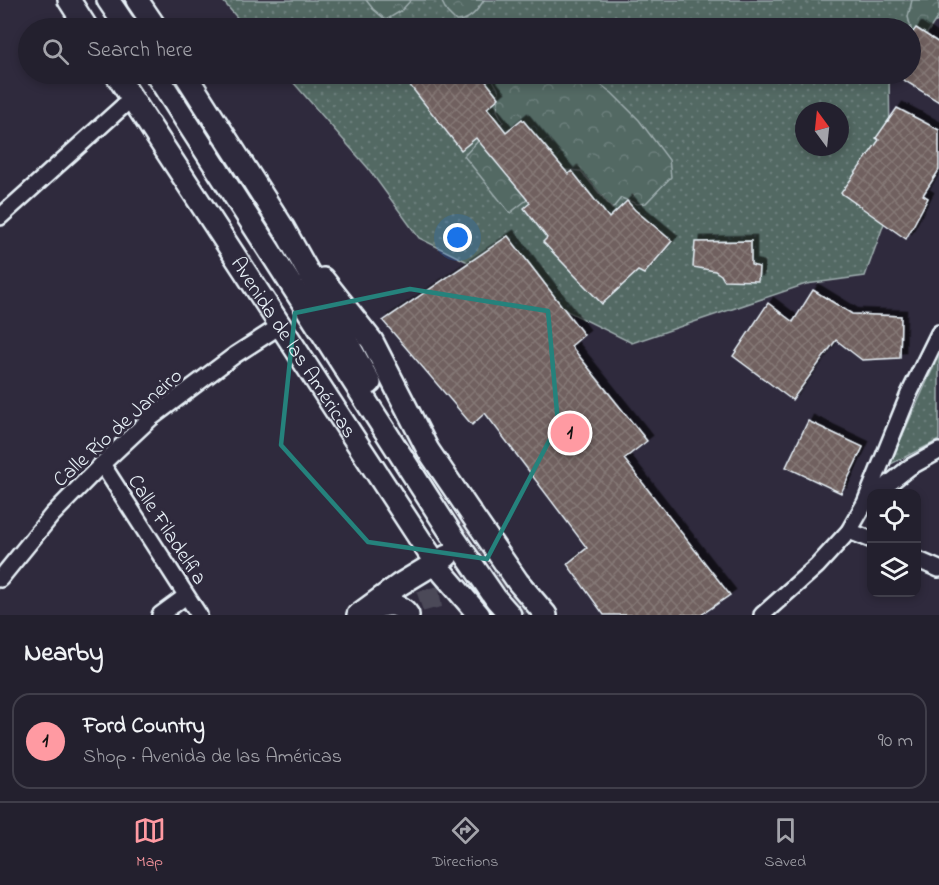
<!DOCTYPE html>
<html lang="en">
<head>
<meta charset="utf-8">
<style>
	body { margin:0; font-family:"Indie Flower",sans-serif; background:#2b2836; color:#f1f3f6 }
	.controls { position:absolute; right:18px; bottom:18px; display:grid; overflow:hidden; border-radius:12px; box-shadow:0 3px 9px #0003 }
	.controls button { width:54px; height:54px; display:grid; place-items:center; padding:0; border:0; border-bottom:2px solid #403e4a; background:#23202e; color:#f1f3f6; font:30px sans-serif }
	.compass { position:absolute; left:795px; top:102px; width:54px; height:54px; border-radius:50%; background:#23202e; box-shadow:0 3px 9px #0003; rotate:345deg }
	.you { position:absolute; left:458px; top:238px; width:21px; height:21px; margin:-15px; border:4px solid #fff; border-radius:50%; background:#1a73e8; box-shadow:0 0 0 9px #1a73e833 }
	.badge { display:grid; place-items:center; width:39px; height:39px; border-radius:50%; background:#ff9aa2; color:#111; font-size:20px; font-weight:700 }
	.pin { position:absolute; translate:-50% -50%; border:3px solid #fff; box-shadow:0 2px 6px #0006 }
	.list { margin:0; padding:0; list-style:none }
	h2 { display:flex; justify-content:space-between; align-items:center; height:78px; margin:0; padding:0 24px; font-size:26px }
	h2 small { font-size:20px; font-weight:400; color:#a3a3aa }
	.list li { display:grid; grid-template-columns:39px 1fr auto; gap:18px; align-items:center; box-sizing:border-box; height:96px; margin:0 12px 12px; padding:0 12px; border:2px solid #403e4a; border-radius:18px }
	.list b { display:block; font-size:22px; white-space:nowrap }
	.list p { margin:0; font-size:20px; white-space:nowrap; color:#a3a3aa }
	.list em { font-size:20px; font-style:normal; color:#a3a3aa }
	.icon { flex:none; width:33px; height:33px; fill:none; stroke:currentColor; stroke-width:2; stroke-linecap:round; stroke-linejoin:round }
	.map { position:relative; flex:none; width:939px; height:615px; overflow:hidden }
	.search { position:absolute; background:#23202e; box-shadow:0 3px 9px #0003; left:18px; right:18px; top:18px; height:66px; display:flex; align-items:center; gap:15px; box-sizing:border-box; padding:0 21px; border-radius:33px; color:#a3a3aa; font-size:22px }
	.sheet { height:186px; background:#23202e }
	nav { display:flex; justify-content:space-around; align-items:center; box-sizing:border-box; height:84px; border-top:2px solid #403e4a; background:#23202e; font-size:16px; color:#a3a3aa }
	nav a { display:grid; justify-items:center; gap:3px }
	nav .on { color:#ff9aa2 }
	.map>svg:first-child { display:block }
	.grass { fill:url(#grass-dots); stroke:#9eadae; stroke-width:1.5; fill-rule:evenodd }
	.forest { fill:url(#forest-crowns); stroke:#9eadae; stroke-width:1.5 }
	.building { fill:url(#building-cross-hatch); stroke:#e8f1f8; stroke-width:1.5; filter:url(#shadow) }
	.lines { fill:none; stroke-linecap:round; stroke-linejoin:round }
	.secondary-tunnel { stroke:#4b4859; stroke-width:21; stroke-dasharray:21 10; stroke-linecap:butt }
	.street-casing { stroke:#e8f1f8; stroke-width:20 }
	.secondary-casing { stroke:#e8f1f8; stroke-width:26 }
	.street { stroke:#2f2a3d; stroke-width:15 }
	.secondary { stroke:#2f2a3d; stroke-width:21 }
	.marked { fill:none; stroke:#25827c; stroke-width:4.5; stroke-linejoin:round }
	.labels { text-anchor:middle; stroke-width:6; stroke-linejoin:round; paint-order:stroke }
	.street-label { font-size:21px; fill:#e8f1f8; stroke:#2f2a3d }
</style>
</head>
<body>
<div class="map">
<svg width="939" height="615" viewBox="0 0 939 615">
	<defs>
		<pattern id="grass-dots" width="8" height="8" patternUnits="userSpaceOnUse" patternTransform="scale(1.5)"><rect width="8" height="8" fill="#536964"/><path d="M2 2h.1M6 6h.1" fill="none" stroke="#6c7f7b" stroke-width="1.8" stroke-linecap="round"/></pattern>
		<pattern id="forest-crowns" width="20" height="18" patternUnits="userSpaceOnUse" patternTransform="scale(1.5)"><rect width="20" height="18" fill="#536964"/><path d="M2 6a3 3 0 1 1 6 0M12 15a3 3 0 1 1 6 0" fill="none" stroke="#6c7f7b"/></pattern>
		<pattern id="building-cross-hatch" width="8" height="8" patternUnits="userSpaceOnUse" patternTransform="scale(1.5)"><rect width="8" height="8" fill="#70615e"/><path d="M0 0l8 8M0 8l8-8" fill="none" stroke="#847876"/></pattern>
		<filter id="shadow"><feDropShadow dx="5.5" dy="-5.5" stdDeviation="0" flood-color="#0009"/></filter>
	</defs>
	<rect width="100%" height="100%" fill="#2f2a3d"/>
	<filter id="ink" filterUnits="userSpaceOnUse"><feTurbulence type="fractalNoise" baseFrequency=".0167" numOctaves="2"/><feDisplacementMap in="SourceGraphic" scale="12" xChannelSelector="R" yChannelSelector="G"/><feConvolveMatrix kernelMatrix="1 2 1 2 8 2 1 2 1" color-interpolation-filters="sRGB"/></filter>
	<g filter="url(#ink)">
		<g class="grass">
			<path d="M222,0H939V21L916,28L911,36L910,28H246Z"/>
			<path d="M286,74H889L891,204L865,276L806,284L632,343L419,238L368,168ZM804,111H840V147H804Z"/>
			<path d="M939,355V440L889,465Z"/>
		</g>
		<g class="forest">
			<path d="M366,0H411L401,11L386,20L373,9Z"/>
			<path d="M441,0H484C477,11 470,21 456,21L447,12Z"/>
			<path d="M912,0H939V15L922,41L913,36L908,17Z"/>
			<path d="M497,74H586L612,93L639,120L669,160L671,177L646,203L637,204L621,198L612,209L581,171L565,170L510,213L464,156L480,139L503,122L497,110L499,91L493,80Z"/>
		</g>
		<g class="building">
			<path d="M916,28L939,43V102L894,74H910V36Z"/>
			<path d="M401,74H480L499,98L487,108L506,132L522,119L568,174L572,171L609,218L627,201L635,210L672,241L644,274L638,271L602,304L543,242L547,238L524,208L530,203L476,138L461,150Z"/>
			<path d="M897,108L939,130V170L923,195L928,198L906,239L841,193L879,140L876,138Z"/>
			<path d="M508,236L584,335L571,346L647,441L624,459L730,595L701,615H604L567,564L587,548L485,413L472,425L383,321Z"/>
			<path d="M751,241V265L759,267L758,281L724,280L721,275L715,271L693,267L695,242Z"/>
			<path d="M813,290L852,314L901,316L900,358L862,360L836,340L792,400L733,356L768,303L793,322Z"/>
			<path d="M808,421L863,447L841,493L786,467Z"/>
		</g>
		<g class="lines">
			<g class="secondary-tunnel">
				<path d="M457,520L503,582L526,610"/>
				<path d="M392,615C430,590 489,586 525,615"/>
			</g>
			<defs>
				<g id="street">
					<path d="M0,217L132,98"/>
					<path d="M102,464L199,615"/>
					<path d="M876,494L910,467L939,451"/>
					<path d="M849,531L872,540"/>
					<path d="M916,559L939,569"/>
					<path d="M0,579L52,515L102,464L151,418L235,355L280,326"/>
					<path d="M160,615L186,596"/>
					<path d="M762,615L817,566L849,531L865,503L909,394L939,333"/>
				</g>
				<g id="secondary">
					<path d="M69,0L87,28"/>
					<path d="M108,0L127,28"/>
					<path d="M137,0L156,28"/>
					<path id="s1" d="M116,74L427,550L442,572L479,615"/>
					<path d="M156,74L452,535L496,599L510,615"/>
					<path d="M185,74L284,229L370,383"/>
					<path d="M323,279L372,341L428,450L476,521L518,582L546,615"/>
					<path d="M368,610C383,605 398,600 408,615"/>
					<path d="M358,615L399,585L447,556"/>
				</g>
			</defs>
			<use href="#street" class="street-casing"/>
			<use href="#secondary" class="secondary-casing"/>
			<use href="#street" class="street"/>
			<use href="#secondary" class="secondary"/>
		</g>
	</g>
	<path class="marked" d="M410,289L548,311L558,424L487,559L368,542L281,445L295,313Z"/>
	<g class="labels">
		<g class="street-label">
			<text dy="7" stroke="none"><textPath href="#s1" startOffset="326">Avenida de las Américas</textPath></text>
			<text transform="translate(117 427) rotate(-42)" y="7">Calle Río de Janeiro</text>
			<text transform="translate(168 529) rotate(57)" y="7">Calle Filadelfia</text>
		</g>
	</g>
</svg>
<div class="controls">
<button><svg class="icon" aria-label="locate" viewBox="0 0 24 24"><circle cx="12" cy="12" r="6"/><path d="M12 2v4M12 18v4M2 12h4M18 12h4"/></svg></button>
<button><svg class="icon" aria-label="layers" viewBox="0 0 24 24"><path d="M12 4l9 5-9 5-9-5zM3 14l9 5 9-5"/></svg></button>
</div>
<svg class="compass" viewBox="-18 -18 36 36"><path d="M0-13l5 13h-10z" fill="#e53935"/><path d="M0 13l5-13h-10z" fill="#a3a3aa"/></svg>
<div class="you"></div>
<div class="pin badge" style="left:570px;top:433px">1</div>
<div class="search"><svg class="icon" aria-label="search" viewBox="0 0 24 24"><circle cx="10" cy="10" r="6"/><path d="M15 15l6 6"/></svg>Search here</div>
</div>
<section class="sheet">
<h2>Nearby<small></small></h2>
<ul class="list">
<li><span class="badge">1</span><div><b>Ford Country</b><p>Shop · Avenida de las Américas</p></div><em>90 m</em></li>
</ul>
</section>
<nav>
<a class="on"><svg class="icon" aria-label="map" viewBox="0 0 24 24"><path d="M3 6l6-2 6 2 6-2v14l-6 2-6-2-6 2zM9 4v14M15 6v14"/></svg>Map</a>
<a><svg class="icon" aria-label="directions" viewBox="0 0 24 24"><path d="M12 3l9 9-9 9-9-9zM9 14v-3h6M13 9l2 2-2 2"/></svg>Directions</a>
<a><svg class="icon" aria-label="saved" viewBox="0 0 24 24"><path d="M7 4h10v16l-5-4-5 4z"/></svg>Saved</a>
</nav>
</body>
</html>
